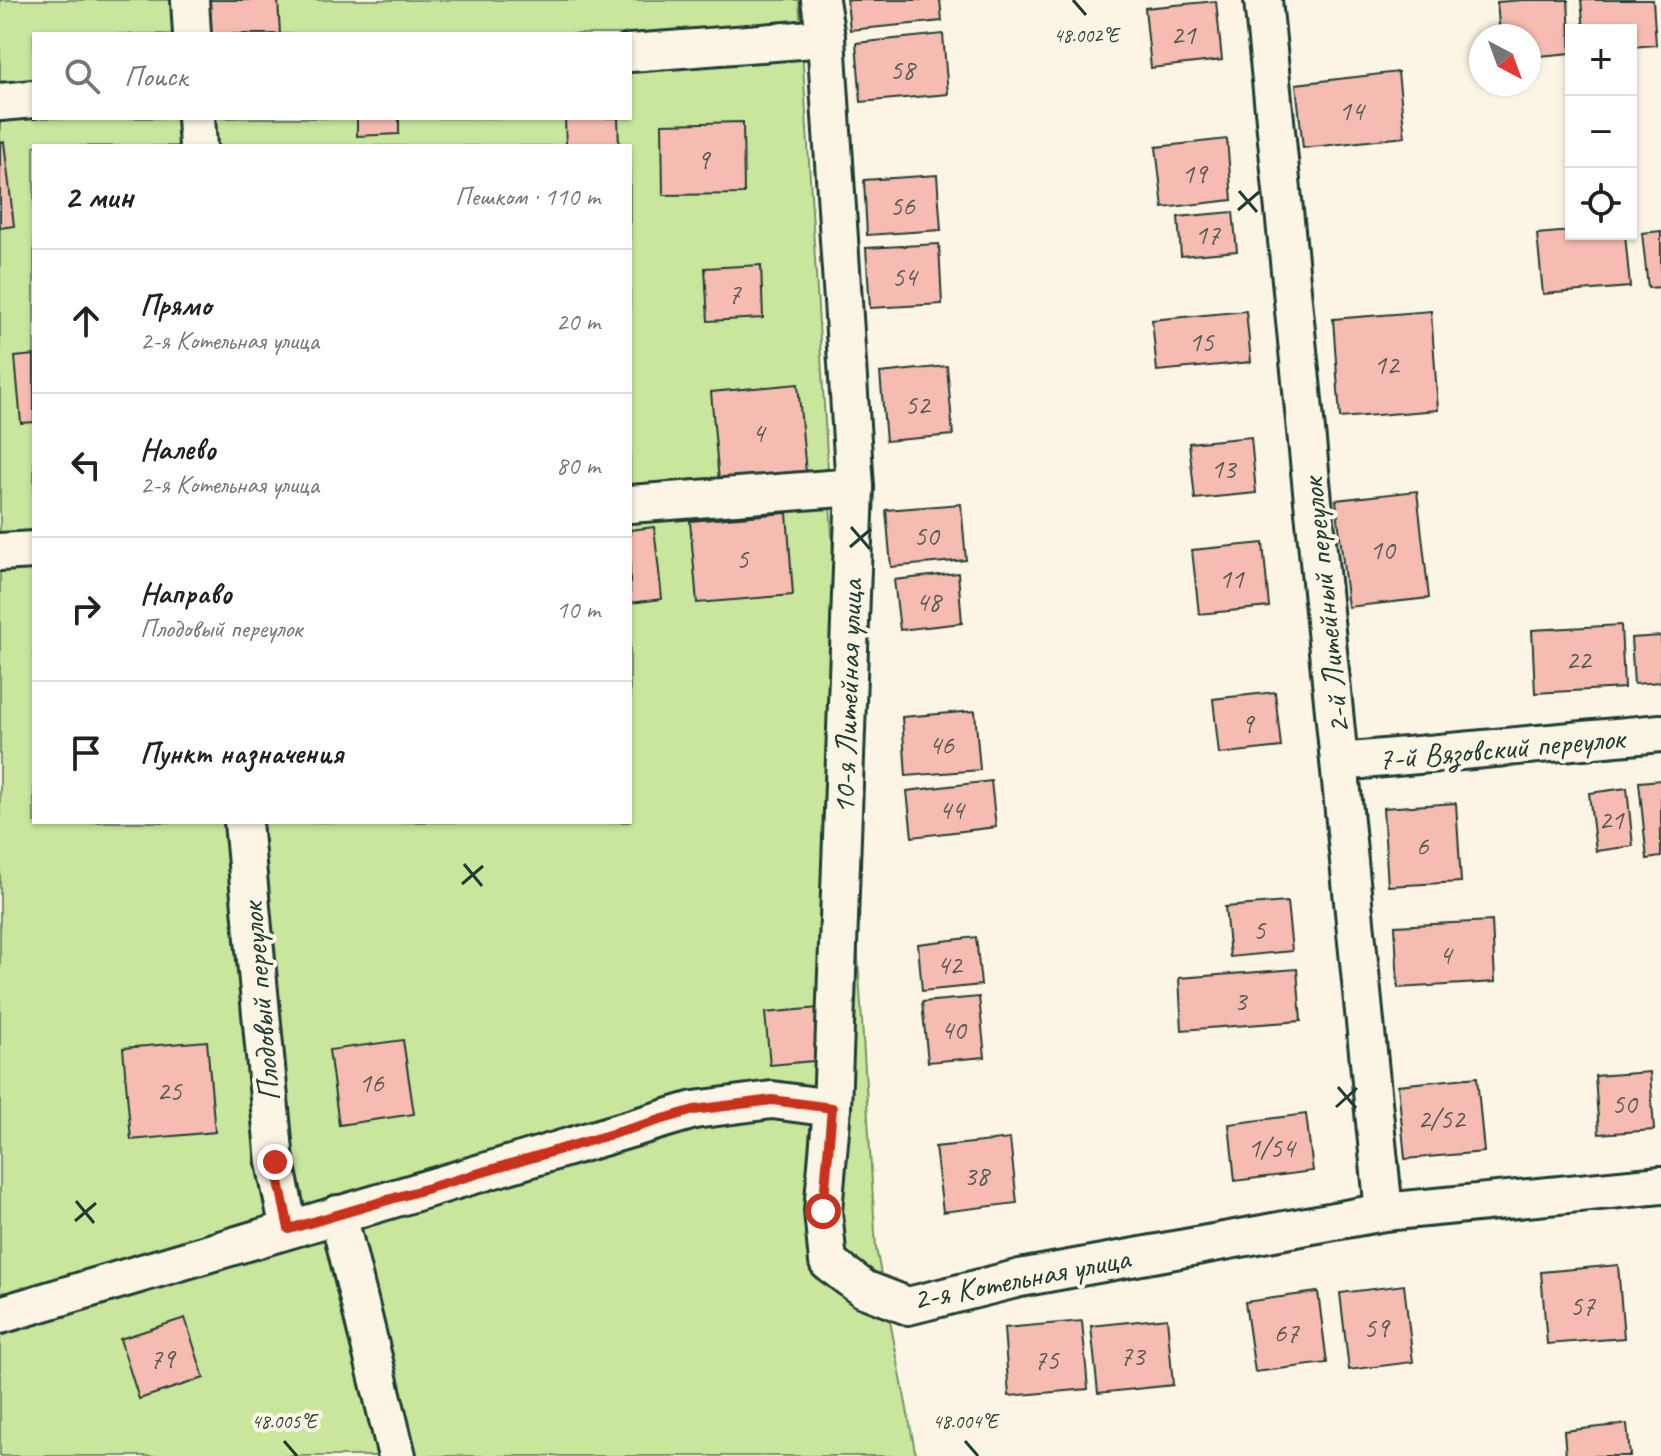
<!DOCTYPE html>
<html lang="ru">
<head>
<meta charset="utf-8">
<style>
	body { margin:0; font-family:Caveat,sans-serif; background:#f2f2f2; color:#222 }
	.controls { position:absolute; right:24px; top:24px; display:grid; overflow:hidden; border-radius:0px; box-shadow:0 2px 6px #0004 }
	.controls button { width:72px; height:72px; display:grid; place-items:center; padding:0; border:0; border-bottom:2px solid #e0e0e0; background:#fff; color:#222; font:40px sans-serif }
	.compass { position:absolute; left:1469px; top:24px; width:72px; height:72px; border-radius:50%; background:#fff; box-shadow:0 2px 6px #0004; rotate:139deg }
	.stop { position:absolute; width:24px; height:24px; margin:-18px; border:6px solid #c8321e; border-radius:50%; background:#fff }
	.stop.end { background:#c8321e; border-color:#fff; box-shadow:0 2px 8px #0008 }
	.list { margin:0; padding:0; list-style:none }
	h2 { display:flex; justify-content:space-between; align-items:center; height:104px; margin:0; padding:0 32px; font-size:34px }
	h2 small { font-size:26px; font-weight:400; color:#767676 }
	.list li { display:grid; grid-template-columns:52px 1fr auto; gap:24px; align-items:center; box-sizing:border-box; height:144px; padding:0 32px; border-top:2px solid #e0e0e0 }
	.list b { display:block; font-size:30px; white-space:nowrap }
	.list p { margin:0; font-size:26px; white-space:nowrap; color:#767676 }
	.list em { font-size:26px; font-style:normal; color:#767676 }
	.icon { flex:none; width:44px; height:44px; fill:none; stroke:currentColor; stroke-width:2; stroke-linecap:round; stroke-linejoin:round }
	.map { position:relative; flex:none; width:1661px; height:1456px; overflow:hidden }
	.search { position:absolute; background:#fff; box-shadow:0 2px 6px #0004; left:32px; top:32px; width:600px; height:88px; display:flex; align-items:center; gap:20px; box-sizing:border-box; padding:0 28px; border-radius:0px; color:#767676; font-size:30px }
	.panel { position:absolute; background:#fff; box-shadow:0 2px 6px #0004; left:32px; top:144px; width:600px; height:680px; border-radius:0px }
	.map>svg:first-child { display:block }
	.green { fill:#cae69d; stroke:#749268; stroke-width:2; fill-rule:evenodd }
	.building { fill:#f7bcb1; stroke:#1f3d34; stroke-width:2 }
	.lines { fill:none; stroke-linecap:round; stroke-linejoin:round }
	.minor-casing { stroke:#1f3d34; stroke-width:42 }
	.minor { stroke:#fcf5e5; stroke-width:36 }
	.route { stroke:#c8321e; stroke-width:10 }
	.ticks { fill:none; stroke:#1f3d34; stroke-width:3 }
	.labels { text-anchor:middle; stroke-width:8; stroke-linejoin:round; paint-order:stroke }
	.number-label { font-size:28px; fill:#555d53 }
	.street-label { font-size:32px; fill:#1f3d34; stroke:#fcf5e5 }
	.ticks-label { font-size:20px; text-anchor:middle; fill:#1f3d34; stroke:#fcf5e5; stroke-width:8; stroke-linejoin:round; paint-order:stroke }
</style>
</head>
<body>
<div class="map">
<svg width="1661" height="1456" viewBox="0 0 1661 1456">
	<rect width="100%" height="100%" fill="#fcf5e5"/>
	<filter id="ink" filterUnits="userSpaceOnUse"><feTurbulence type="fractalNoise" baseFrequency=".0125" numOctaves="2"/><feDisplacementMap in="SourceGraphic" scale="16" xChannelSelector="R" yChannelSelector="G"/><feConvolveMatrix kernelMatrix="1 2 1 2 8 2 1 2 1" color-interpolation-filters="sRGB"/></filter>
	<g filter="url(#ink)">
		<path class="green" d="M0,0H799L876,1248L916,1456H0ZM34,34H630V118H34ZM34,146H630V822H34Z"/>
		<g class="building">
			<path d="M208,0H278L280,34H210Z"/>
			<path d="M847,0H940L942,21L850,30Z"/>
			<path d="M1523,0H1568L1571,53L1529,57V36H1500L1497,2Z"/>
			<path d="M1581,0H1653L1656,45L1631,47V30H1584Z"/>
			<path d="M1216,1L1222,60L1151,68L1145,8Z"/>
			<path d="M943,34L948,94L861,102L856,43Z"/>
			<path d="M1398,72L1405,137L1303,148L1296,84Z"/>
			<path d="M357,118H399V134L357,136Z"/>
			<path d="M565,118H618L619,146H566Z"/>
			<path d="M743,122L744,194L663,195L662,124Z"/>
			<path d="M1227,139L1232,200L1163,208L1156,147Z"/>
			<path d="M0,142H4L14,226L0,228Z"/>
			<path d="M937,175L941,230L867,235L864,180Z"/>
			<path d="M1233,212L1237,251L1181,256L1178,217Z"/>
			<path d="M1571,231V234H1625L1630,287L1543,294L1537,234Z"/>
			<path d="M1661,231V287L1648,288L1642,233Z"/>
			<path d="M939,244L942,304L870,308L866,248Z"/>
			<path d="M761,265L763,318L708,321L705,268Z"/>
			<path d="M1246,311L1251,362L1157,371L1152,320Z"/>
			<path d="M1431,311L1438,410L1340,418L1333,319Z"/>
			<path d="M34,355V422L21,423L15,357Z"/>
			<path d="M947,366L953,435L886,441L880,373Z"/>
			<path d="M798,384L806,473L719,481L711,392Z"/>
			<path d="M1251,437L1256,493L1195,499L1189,443Z"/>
			<path d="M1417,491L1429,598L1348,607L1336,500Z"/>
			<path d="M961,504L966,560L891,567L886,510Z"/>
			<path d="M787,513L793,595L697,603L690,521Z"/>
			<path d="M654,527L662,599L630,603V530Z"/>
			<path d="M1263,543L1269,607L1199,614L1192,550Z"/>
			<path d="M958,573L962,623L900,630L894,580Z"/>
			<path d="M1621,625L1624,688L1535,693L1532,630Z"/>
			<path d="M1661,636V682L1634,684L1631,638Z"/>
			<path d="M1275,692L1281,747L1219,754L1213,699Z"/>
			<path d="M975,711L980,770L906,776L902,717Z"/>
			<path d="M1661,780V857L1647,859L1639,782Z"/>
			<path d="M991,781L996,827L912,837L907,791Z"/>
			<path d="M1627,788L1633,846L1596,851L1589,793Z"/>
			<path d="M1456,803L1461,882L1388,886L1383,808Z"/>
			<path d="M1287,902L1292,951L1230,957L1225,907Z"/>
			<path d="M1492,921L1495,982L1398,988L1395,926Z"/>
			<path d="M976,937L981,985L922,991L918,944Z"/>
			<path d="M1297,969L1301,1021L1182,1030L1179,978Z"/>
			<path d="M979,997L985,1057L928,1062L922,1002Z"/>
			<path d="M819,1008L824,1060L770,1065L765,1013Z"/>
			<path d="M403,1040L414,1114L339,1125L329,1050Z"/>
			<path d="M207,1041L215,1132L131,1140L123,1048Z"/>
			<path d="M1650,1072L1654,1130L1599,1134L1595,1076Z"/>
			<path d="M1477,1077L1484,1152L1405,1159L1398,1085Z"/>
			<path d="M1306,1114L1313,1171L1235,1181L1229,1124Z"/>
			<path d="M1010,1139L1017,1203L943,1212L935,1147Z"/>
			<path d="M1618,1265L1624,1338L1547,1344L1541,1272Z"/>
			<path d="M1404,1285L1413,1362L1349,1370L1340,1293Z"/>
			<path d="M1318,1292L1327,1363L1255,1372L1245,1302Z"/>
			<path d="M185,1318L204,1378L139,1399L120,1339Z"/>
			<path d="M1167,1318L1173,1385L1098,1393L1091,1326Z"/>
			<path d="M1082,1321L1088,1389L1009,1396L1004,1328Z"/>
			<path d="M1627,1424L1630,1456H1566L1564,1431Z"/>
		</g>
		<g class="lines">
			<defs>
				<g id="minor">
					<path d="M190,0L192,34"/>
					<path d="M820,0L826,38L855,487L832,1108L823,1211L828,1262L864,1289L908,1306L1020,1278L1384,1212L1661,1185"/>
					<path d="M1263,0L1384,1212"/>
					<path d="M630,53L826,38"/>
					<path d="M0,102L34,99"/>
					<path d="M196,118L198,146"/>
					<path d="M630,504L855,487"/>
					<path d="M0,552L34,550"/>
					<path d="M1340,762L1661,733"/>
					<path d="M243,822L275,1162L289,1229"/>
					<path d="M338,1214L397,1456"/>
					<path d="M0,1315L694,1110L772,1100L832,1108"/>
				</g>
			</defs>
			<use href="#minor" class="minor-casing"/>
			<use href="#minor" class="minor"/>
		</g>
	</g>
	<g class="lines" filter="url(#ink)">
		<path class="route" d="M275,1162L289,1229L694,1110L772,1100L832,1108L823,1211"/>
	</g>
	<path class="ticks" d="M1073,0L1086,15M1239,191L1257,212M1238,210L1259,192M851,527L870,549M850,547L871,529M464,864L482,886M462,884L483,866M1338,1087L1356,1108M1336,1107L1357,1088M76,1201L94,1223M75,1221L96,1203M284,1441L297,1456M965,1441L978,1456"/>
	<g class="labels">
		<g class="number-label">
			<text x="1183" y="44">21</text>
			<text x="902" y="79">58</text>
			<text x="1351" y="120">14</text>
			<text x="703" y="169">9</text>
			<text x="1194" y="183">19</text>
			<text x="902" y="215">56</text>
			<text x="1207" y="244">17</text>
			<text x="904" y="286">54</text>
			<text x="734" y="303">7</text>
			<text x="1201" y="351">15</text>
			<text x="1386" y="374">12</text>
			<text x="917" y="414">52</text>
			<text x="758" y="442">4</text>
			<text x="1223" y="478">13</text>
			<text x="926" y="545">50</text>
			<text x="1382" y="559">10</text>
			<text x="742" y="568">5</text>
			<text x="1231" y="588">11</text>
			<text x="928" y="611">48</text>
			<text x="1578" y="669">22</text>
			<text x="1247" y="733">9</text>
			<text x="941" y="754">46</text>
			<text x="951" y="819">44</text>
			<text x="1611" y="829">21</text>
			<text x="1422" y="855">6</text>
			<text x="1259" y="939">5</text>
			<text x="1445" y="964">4</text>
			<text x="949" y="974">42</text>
			<text x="1240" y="1010">3</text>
			<text x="953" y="1039">40</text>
			<text x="371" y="1092">16</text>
			<text x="169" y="1100">25</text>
			<text x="1624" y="1113">50</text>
			<text x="1441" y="1128">2/52</text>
			<text x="1271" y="1157">1/54</text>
			<text x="976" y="1185">38</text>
			<text x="1582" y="1315">57</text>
			<text x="1376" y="1337">59</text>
			<text x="1286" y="1342">67</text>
			<text x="1132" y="1365">73</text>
			<text x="162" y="1368">79</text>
			<text x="1046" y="1369">75</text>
		</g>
		<g class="street-label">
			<text transform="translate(1325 606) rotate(-96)" y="11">2-й Литейный переулок</text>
			<text transform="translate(847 697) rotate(-88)" y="11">10-я Литейная улица</text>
			<text transform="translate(1501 748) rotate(-5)" y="11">7-й Вязовский переулок</text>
			<text transform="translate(260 1002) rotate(-95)" y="11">Плодовый переулок</text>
			<text transform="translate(1021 1278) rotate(-11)" y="11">2-я Котельная улица</text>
		</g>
	</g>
	<g class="ticks-label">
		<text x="1086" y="42">48.002°E</text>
		<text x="284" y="1428">48.005°E</text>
		<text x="965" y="1428">48.004°E</text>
	</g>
</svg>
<div class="controls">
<button>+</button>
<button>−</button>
<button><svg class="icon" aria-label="locate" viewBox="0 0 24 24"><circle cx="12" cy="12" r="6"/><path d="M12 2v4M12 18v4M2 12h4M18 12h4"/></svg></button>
</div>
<svg class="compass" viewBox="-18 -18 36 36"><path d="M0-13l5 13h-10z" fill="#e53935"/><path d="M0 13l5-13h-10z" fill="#767676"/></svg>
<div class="stop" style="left:823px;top:1211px"></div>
<div class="stop end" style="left:275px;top:1162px"></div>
<div class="search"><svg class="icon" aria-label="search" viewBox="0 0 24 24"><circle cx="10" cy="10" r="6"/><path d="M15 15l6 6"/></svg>Поиск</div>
<section class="panel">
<h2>2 мин<small>Пешком · 110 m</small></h2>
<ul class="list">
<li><svg class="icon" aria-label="ahead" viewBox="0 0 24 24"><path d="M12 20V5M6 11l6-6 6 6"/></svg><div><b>Прямо</b><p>2-я Котельная улица</p></div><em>20 m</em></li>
<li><svg class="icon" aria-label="left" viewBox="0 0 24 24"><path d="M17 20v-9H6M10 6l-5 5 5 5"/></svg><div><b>Налево</b><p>2-я Котельная улица</p></div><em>80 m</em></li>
<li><svg class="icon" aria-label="right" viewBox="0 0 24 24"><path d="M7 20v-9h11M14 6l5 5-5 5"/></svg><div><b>Направо</b><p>Плодовый переулок</p></div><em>10 m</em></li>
<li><svg class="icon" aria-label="arrive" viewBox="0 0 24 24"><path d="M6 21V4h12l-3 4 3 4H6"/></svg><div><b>Пункт назначения</b></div></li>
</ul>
</section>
</div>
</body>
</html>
